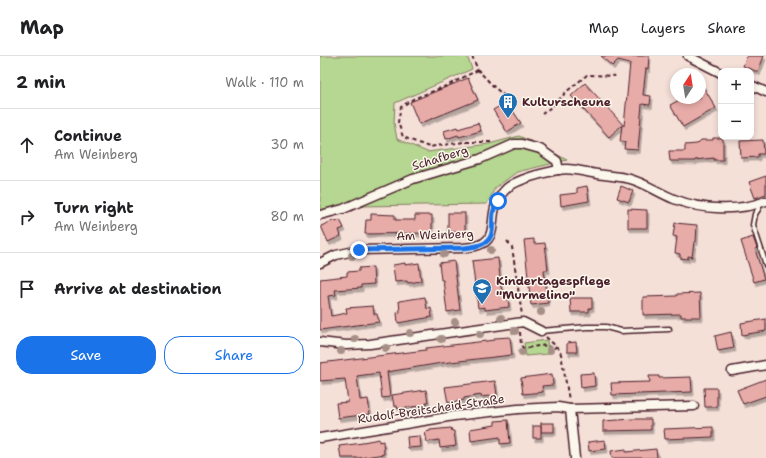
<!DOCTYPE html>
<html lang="en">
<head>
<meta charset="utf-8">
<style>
	body { margin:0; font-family:"Shantell Sans",sans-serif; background:#f6f6f6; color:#202124 }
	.controls { position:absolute; right:12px; top:12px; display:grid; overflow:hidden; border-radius:8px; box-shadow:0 2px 6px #0003 }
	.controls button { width:36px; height:36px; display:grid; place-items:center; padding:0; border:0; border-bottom:1px solid #e0e0e0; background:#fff; color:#202124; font:20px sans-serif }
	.compass { position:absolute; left:350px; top:12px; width:36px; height:36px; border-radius:50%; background:#fff; box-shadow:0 2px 6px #0003; rotate:12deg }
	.stop { position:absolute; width:12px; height:12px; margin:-9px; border:3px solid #1a73e8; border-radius:50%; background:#fff }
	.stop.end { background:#1a73e8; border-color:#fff; box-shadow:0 1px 4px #0008 }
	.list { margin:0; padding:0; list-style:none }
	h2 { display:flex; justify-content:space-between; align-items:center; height:52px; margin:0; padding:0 16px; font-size:17px }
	h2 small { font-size:13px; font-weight:400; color:#757577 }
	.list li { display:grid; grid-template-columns:26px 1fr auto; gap:12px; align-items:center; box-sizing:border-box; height:72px; padding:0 16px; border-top:1px solid #e0e0e0 }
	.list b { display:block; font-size:15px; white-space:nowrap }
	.list p { margin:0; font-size:13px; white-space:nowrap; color:#757577 }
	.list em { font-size:13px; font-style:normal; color:#757577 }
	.actions { display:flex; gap:8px; padding:12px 16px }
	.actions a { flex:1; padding:9px 0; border:1px solid #1a73e8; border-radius:16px; text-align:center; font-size:14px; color:#1a73e8 }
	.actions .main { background:#1a73e8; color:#fff }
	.icon { flex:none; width:22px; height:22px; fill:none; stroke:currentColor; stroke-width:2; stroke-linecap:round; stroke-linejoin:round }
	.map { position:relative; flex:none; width:446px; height:402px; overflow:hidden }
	header { display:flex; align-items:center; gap:24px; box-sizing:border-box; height:56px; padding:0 20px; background:#fff; border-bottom:1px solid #e0e0e0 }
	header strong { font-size:19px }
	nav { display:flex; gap:22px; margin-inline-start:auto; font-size:14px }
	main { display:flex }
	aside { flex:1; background:#fff }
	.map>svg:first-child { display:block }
	.green { fill:#b5d791; stroke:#807b5e }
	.building { fill:#e8aca8; stroke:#4a1f2b; filter:url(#shadow) }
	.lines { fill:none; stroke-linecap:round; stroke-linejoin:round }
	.service-casing { stroke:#4a1f2b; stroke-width:7 }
	.minor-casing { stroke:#4a1f2b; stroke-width:11 }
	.path { stroke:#4a1f2b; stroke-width:2; stroke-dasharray:4 3; stroke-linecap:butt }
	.service { stroke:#fbf7ec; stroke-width:4 }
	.minor { stroke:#fbf7ec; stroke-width:8 }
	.tree { fill:#a68f87 }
	.route { stroke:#1a73e8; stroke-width:5 }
	.labels { text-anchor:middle; stroke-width:3; stroke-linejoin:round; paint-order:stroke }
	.poi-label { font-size:12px; font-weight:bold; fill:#4a1f2b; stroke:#fbf7ec; text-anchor:start }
	.street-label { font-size:12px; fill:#4a1f2b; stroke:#fbf7ec }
</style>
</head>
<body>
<header>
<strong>Map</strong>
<nav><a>Map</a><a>Layers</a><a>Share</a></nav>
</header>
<main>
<aside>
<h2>2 min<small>Walk · 110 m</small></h2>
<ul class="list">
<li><svg class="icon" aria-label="ahead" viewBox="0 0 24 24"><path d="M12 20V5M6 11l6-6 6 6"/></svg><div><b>Continue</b><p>Am Weinberg</p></div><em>30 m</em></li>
<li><svg class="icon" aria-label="right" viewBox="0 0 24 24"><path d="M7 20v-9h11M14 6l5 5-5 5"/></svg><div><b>Turn right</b><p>Am Weinberg</p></div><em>80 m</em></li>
<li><svg class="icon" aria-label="arrive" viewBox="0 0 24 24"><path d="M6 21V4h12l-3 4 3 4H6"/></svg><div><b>Arrive at destination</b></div></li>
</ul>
<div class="actions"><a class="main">Save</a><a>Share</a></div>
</aside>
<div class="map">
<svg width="446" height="402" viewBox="0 0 446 402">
	<defs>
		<filter id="shadow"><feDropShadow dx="2" dy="3.5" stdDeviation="0" flood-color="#0004"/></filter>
	</defs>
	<rect width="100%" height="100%" fill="#f5e0d8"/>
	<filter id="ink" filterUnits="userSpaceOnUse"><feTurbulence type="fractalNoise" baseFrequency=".025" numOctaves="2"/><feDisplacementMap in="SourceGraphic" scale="8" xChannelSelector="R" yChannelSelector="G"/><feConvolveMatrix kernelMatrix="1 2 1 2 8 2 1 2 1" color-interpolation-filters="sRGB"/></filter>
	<g filter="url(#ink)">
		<g class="green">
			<path d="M0,0H147L152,13L75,47L74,67L77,83L107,96L169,88L199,80L227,93L247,104L197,116L175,132L167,148L41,150L0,155Z"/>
			<path d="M227,284L228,298L206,300L204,287Z"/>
		</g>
		<g class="building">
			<path d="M281,0H329L328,13L326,12L323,39L331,40L330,49L322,48L318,94L304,93L305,86H300L302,69L289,81L251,40L265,27L304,70L310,7L298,4L292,10Z"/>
			<path d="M427,0H444L438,16L423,10Z"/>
			<path d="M148,22L158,44L99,68L90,46Z"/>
			<path d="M380,25L396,52L363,71L350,49L363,42H380Z"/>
			<path d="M187,46L201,67L187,76L173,54Z"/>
			<path d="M158,67L161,75L139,81L138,79L126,83L124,75L137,71L138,73Z"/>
			<path d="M393,82H403V104H394V102L375,104V105H350L349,95H365V89L377,88L381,84H393Z"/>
			<path d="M443,84L444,98H438V101L421,102L420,85Z"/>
			<path d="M446,120V138L435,142L429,126Z"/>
			<path d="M267,130L269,145L241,150L240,139L257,137V132Z"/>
			<path d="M301,130L313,135L309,146L297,142Z"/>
			<path d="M308,153L327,154V172H308Z"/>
			<rect x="128" y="157" width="17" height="19"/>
			<path d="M51,158L75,159V164H95V159H112V177L45,178L46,164H51Z"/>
			<path d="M15,164L16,166L20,164L24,172L19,174L21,180L8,186L1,170Z"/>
			<path d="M355,167L377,169L376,186H374L372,201L368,200V203L360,202V198L355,197L357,181L353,180Z"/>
			<path d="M433,181L437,192L435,193L444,223L434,226L421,185Z"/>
			<path d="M214,183V188L225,187L228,214H224L228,247L211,249L204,184Z"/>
			<path d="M178,202L181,231L184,242L188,241L189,251L165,254V251L158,252L152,205Z"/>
			<path d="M134,205L140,254L127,256L123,224H121L119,207Z"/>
			<path d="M85,207V209L99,207L101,225L88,227L87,225L75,226L73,209Z"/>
			<path d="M53,211L54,228L41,229V232L15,234L16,239L8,240L11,260L27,257L26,252L53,250L54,258H57L59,266L0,274V223L27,220V216L39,215V212Z"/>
			<path d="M380,237L381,261H361V258L323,259V241L357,240V238Z"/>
			<path d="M105,241L107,253L111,252L112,261L78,267L77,257L80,256L79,245Z"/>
			<path d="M250,242H272V252H269V256H251Z"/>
			<path d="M446,263V275L422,279L421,267Z"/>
			<path d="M411,276L414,292L398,295L395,280Z"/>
			<path d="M190,281L192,299L122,307L67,316L70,341L62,342L59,317L37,320L40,344L48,343L50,358L18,362L16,347L28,346L25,323L0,325V307L106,294V292L175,284V282Z"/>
			<path d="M256,286L257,296H247V287Z"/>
			<path d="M274,317L275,330L261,332L260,318Z"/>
			<path d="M232,318L233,329L222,330L223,336L203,338L201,322Z"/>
			<path d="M329,320H339V322L371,321L372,336L292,339L291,327L330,326Z"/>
			<path d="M446,323V340L423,348L417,334Z"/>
			<path d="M175,325L177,339L161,341V339L144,342V344L128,347L125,331Z"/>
			<path d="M384,332H397V351H385Z"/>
			<path d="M106,334L108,346H106V349L78,353L77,350H74L72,339Z"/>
			<path d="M313,363H331V374L283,375V365Z"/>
			<path d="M188,364L190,387L180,388V381L151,385L150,373L175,369V365Z"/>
			<rect x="221" y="367" width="13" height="9"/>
			<rect x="213" y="370" width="8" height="12"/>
			<path d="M393,371V381L345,383L344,373Z"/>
			<path d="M131,372L132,375H134L136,390L120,392L119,384L107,386L105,376L110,375V374Z"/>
			<path d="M100,380L101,391L88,392L87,381Z"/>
			<path d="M59,383V386L63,385L64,398L39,402H21L19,390L43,387V386Z"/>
			<path d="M285,384L286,393L269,395L268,386Z"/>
			<path d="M306,393V396L336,393L337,402H292L291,395Z"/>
		</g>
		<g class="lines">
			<defs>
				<g id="service">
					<path d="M439,148V152L435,158L433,169L446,209"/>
					<path d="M221,275L267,271H286L301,275L349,273"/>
				</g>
				<g id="minor">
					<path d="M368,0L401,17"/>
					<path d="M431,29L446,36"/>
					<path d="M0,159L23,153L93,123L160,103L194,88H202L220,93L237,105L239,114"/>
					<path d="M0,207L16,199L39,194L143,192C190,189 160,160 185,134C195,123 224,117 238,114C252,111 264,116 277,118C288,120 299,120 310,123C325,127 339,137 354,143C382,154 418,156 446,145"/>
					<path d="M0,286L26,289L50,288L203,266L221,275"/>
					<path d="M412,315L446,309"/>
					<path d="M250,353L255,402"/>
					<path d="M0,382L134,360L198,353L238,351L250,353L374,350"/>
				</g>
			</defs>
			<use href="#service" class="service-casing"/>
			<use href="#minor" class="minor-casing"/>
			<g class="path">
				<path d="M152,0L158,14L175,32L198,50"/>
				<path d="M158,14L126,30L93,43L81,51L78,66L83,81L109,91L144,86H174"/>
				<path d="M222,58L235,48L246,36L267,19L298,20"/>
				<path d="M187,185L192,191L202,259"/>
				<path d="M200,276L201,289L203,292C215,292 223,286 234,293L236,290"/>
				<path d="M226,281L238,292L241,298L249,344"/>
			</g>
			<use href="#service" class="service"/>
			<use href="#minor" class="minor"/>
		</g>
		<g class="tree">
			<circle cx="171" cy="194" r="4"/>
			<circle cx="124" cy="198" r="4"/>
			<circle cx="32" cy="200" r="4"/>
			<circle cx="221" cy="256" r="4"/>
			<circle cx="181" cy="262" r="4"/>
			<circle cx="135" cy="266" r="4"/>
			<circle cx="195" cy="275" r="4"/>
			<circle cx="90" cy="277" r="4"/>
			<circle cx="160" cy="278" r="4"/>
			<circle cx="35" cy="283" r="4"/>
			<circle cx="121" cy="283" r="4"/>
			<circle cx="66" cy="292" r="4"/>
			<circle cx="230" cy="294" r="4"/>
			<circle cx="21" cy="295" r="4"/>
			<circle cx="202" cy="296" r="4"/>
		</g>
	</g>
	<g class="lines" filter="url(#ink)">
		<path class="route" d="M39,194L143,192C154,191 170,190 172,176C173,170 172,163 173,157C174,153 176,149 178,145"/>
	</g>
	<defs>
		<symbol id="building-pin" viewBox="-11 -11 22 30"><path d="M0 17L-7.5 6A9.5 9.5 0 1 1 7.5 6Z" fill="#1f6fb2" stroke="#fbf7ec"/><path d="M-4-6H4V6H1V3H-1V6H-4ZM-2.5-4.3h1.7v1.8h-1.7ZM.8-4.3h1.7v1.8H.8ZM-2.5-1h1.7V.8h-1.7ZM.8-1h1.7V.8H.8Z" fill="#fff"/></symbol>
		<symbol id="school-pin" viewBox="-11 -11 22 30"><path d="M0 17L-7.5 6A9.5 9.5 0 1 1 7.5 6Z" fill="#1f6fb2" stroke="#fbf7ec"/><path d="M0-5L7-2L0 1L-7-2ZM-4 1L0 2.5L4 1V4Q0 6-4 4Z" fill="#fff"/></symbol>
	</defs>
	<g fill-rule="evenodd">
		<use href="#building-pin" x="177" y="35" width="22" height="30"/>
		<use href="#school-pin" x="151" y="221" width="22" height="30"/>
	</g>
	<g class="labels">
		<g class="poi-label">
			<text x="202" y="50">Kulturscheune</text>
			<text x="176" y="229">Kindertagespflege<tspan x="176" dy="14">"Murmelino"</tspan></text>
		</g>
		<g class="street-label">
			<text transform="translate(120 102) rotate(-17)" y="4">Schafberg</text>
			<text transform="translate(115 179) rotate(-2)" y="4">Am Weinberg</text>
			<text transform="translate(111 353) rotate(-8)" y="4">Rudolf-Breitscheid-Straße</text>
		</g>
	</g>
</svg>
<div class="controls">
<button>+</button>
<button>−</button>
</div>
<svg class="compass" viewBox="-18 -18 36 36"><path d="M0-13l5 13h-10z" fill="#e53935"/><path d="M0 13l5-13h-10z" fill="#757577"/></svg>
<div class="stop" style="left:178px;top:145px"></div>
<div class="stop end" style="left:39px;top:194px"></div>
</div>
</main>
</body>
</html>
